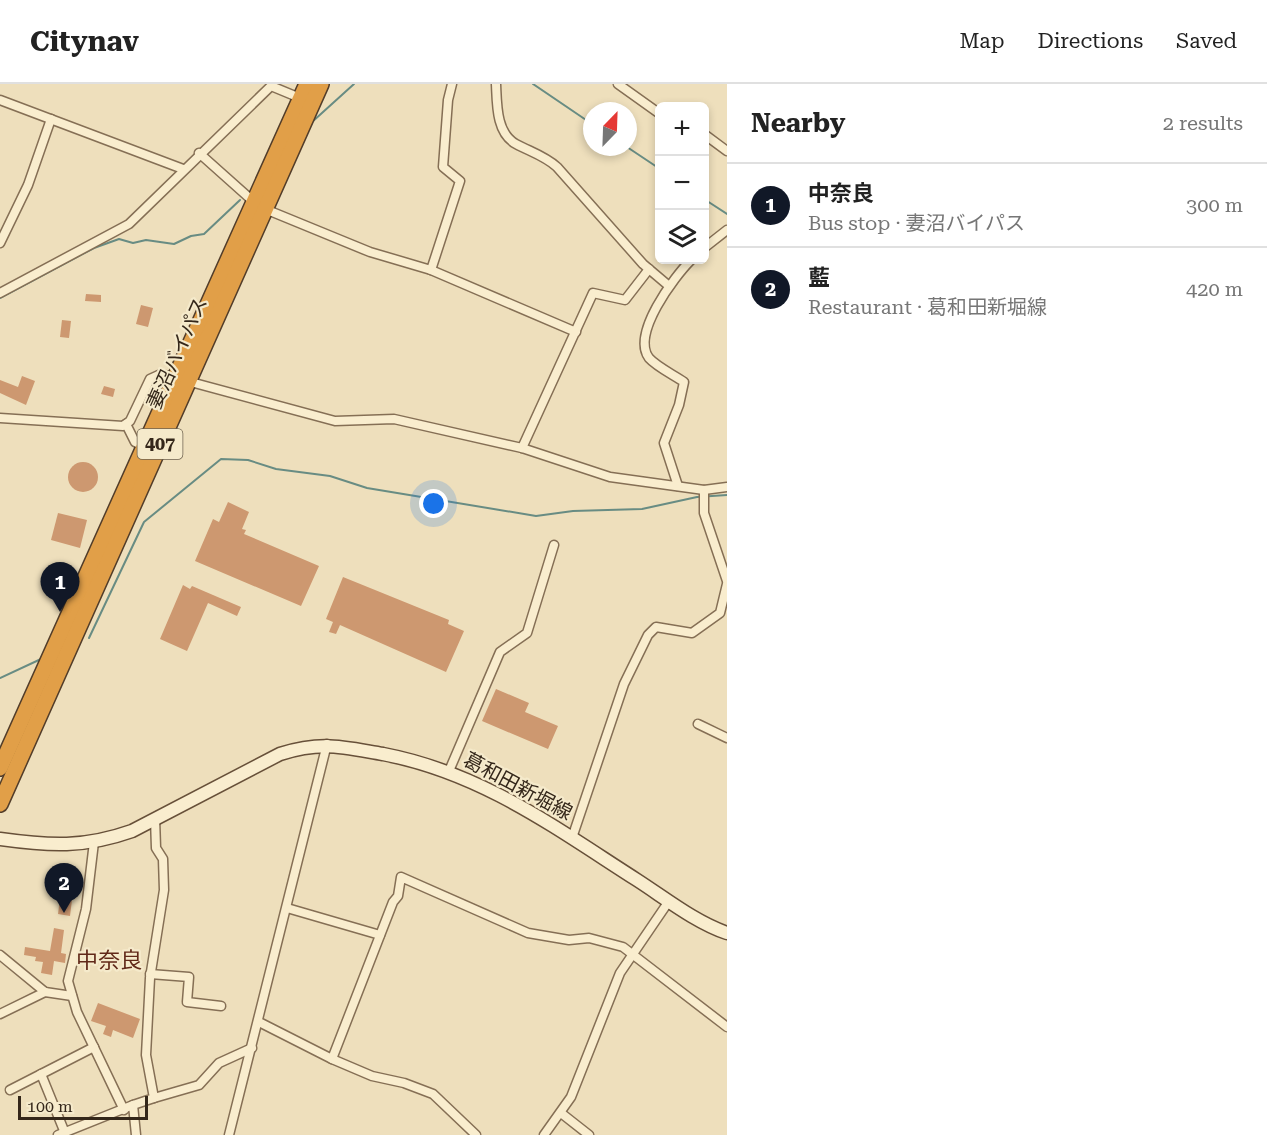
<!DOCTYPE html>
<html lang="en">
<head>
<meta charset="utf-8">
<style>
	body { margin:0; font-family:"Roboto Serif","Noto Sans JP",serif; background:#f2f2f2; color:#222 }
	.controls { position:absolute; right:18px; top:18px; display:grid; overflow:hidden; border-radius:9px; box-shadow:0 3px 9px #0003 }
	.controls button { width:54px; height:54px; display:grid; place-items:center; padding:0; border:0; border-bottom:2px solid #e0e0e0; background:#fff; color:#222; font:30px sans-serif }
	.compass { position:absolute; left:583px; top:18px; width:54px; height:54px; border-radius:50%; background:#fff; box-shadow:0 3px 9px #0003; rotate:23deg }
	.scale { position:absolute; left:18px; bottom:15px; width:130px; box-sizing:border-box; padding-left:6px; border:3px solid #34271a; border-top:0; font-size:16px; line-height:21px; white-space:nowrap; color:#34271a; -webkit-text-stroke:4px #f5eacb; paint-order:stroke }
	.you { position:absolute; left:434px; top:420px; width:21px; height:21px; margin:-15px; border:4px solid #fff; border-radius:50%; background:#1a73e8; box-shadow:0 0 0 9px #1a73e833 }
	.badge { display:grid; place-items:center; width:39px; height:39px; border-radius:50%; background:#111827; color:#fff; font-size:20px; font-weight:700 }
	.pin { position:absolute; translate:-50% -50px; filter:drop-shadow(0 2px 3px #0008) }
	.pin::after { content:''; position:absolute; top:32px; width:21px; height:18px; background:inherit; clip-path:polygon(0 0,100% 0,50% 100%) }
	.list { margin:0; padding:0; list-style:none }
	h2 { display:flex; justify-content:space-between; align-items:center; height:78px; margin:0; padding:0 24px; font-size:26px }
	h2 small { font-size:20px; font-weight:400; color:#767676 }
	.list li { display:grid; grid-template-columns:39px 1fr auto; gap:18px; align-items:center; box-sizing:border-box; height:84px; padding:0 24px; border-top:2px solid #e0e0e0 }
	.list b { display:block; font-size:22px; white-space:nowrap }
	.list p { margin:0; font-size:20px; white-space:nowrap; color:#767676 }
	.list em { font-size:20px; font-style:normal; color:#767676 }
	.icon { flex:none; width:33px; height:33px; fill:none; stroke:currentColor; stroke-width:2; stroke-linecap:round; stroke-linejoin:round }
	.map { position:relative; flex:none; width:727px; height:1051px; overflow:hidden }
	header { display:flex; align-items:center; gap:36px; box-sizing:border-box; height:84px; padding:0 30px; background:#fff; border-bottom:2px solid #e0e0e0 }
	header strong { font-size:28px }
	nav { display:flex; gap:33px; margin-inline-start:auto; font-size:21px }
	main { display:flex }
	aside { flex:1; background:#fff }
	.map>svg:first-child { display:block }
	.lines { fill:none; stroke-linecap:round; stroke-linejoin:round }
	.stream { stroke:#688c83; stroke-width:2 }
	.building { fill:#cd9870 }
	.street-casing { stroke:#856f55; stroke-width:11 }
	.secondary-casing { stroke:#675039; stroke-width:15 }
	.highway-casing { stroke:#523d2a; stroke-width:18 }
	.street { stroke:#f9edce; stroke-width:8 }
	.secondary { stroke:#f9edce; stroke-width:12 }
	.highway { stroke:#e19f48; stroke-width:15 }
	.labels { text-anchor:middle; stroke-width:4.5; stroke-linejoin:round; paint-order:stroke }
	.shield { fill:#f5eacb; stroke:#6e624f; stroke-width:1.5 }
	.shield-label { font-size:18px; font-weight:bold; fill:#34271a }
	.street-label { font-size:20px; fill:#34271a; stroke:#f5eacb }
	.quarter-label { font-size:22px; fill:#612919; stroke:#f5eacb }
</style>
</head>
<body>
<header>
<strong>Citynav</strong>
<nav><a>Map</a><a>Directions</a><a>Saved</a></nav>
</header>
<main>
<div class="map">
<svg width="727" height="1051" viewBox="0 0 727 1051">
	<rect width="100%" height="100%" fill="#eedfbc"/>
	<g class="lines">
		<g class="stream">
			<path d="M533,0L592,40"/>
			<path d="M312,38L354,0"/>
			<path d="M627,63L660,85"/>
			<path d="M704,115L727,130"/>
			<path d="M0,214L94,164L119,155L133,159L146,156L174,160L191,152L204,150L240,116"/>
			<path d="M89,554L144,438L221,375L248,376L276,385L330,392L367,404L536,432L573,427L642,425L697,413L727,411"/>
			<path d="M0,594L41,575"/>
		</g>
	</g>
	<g class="building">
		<path d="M86,210L101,211V218L85,217Z"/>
		<path d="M141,221L153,224L148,243L136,240Z"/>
		<path d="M62,236L71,237L69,254L60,253Z"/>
		<path d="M22,292L35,297L26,321L0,309V296L18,303Z"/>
		<path d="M104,302L115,305L113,313L101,310Z"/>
		<circle cx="83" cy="393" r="15"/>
		<path d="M228,418L249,428L242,445L246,446L244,450L319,482L301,522L195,477L213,435L219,438Z"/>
		<path d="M58,429L87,436L80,464L51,456Z"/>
		<path d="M343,493L449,536L448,540L464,547L446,588L340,541L336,550L329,548L333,538L326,535Z"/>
		<path d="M183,501L190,505L192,502L241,523L237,532L208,519L187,567L160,555Z"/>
		<path d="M496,605L529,619L525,628L558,642L548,665L482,637Z"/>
		<path d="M60,814L72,816L70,832L58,830Z"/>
		<path d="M54,844L64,846L61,869L66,870L65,879L54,877L52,891L41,889L43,878L35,877L36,873L24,871L25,863L50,867Z"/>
		<path d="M98,919L140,935L133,954L113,946L111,953L103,950L106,942L91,937Z"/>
	</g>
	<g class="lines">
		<defs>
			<g id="street">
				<path d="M496,0C497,20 496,49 516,60C531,68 545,72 557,83L643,180L669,202"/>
				<path d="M618,0L660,30"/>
				<path d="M0,16L183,85"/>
				<path d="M704,50L727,67"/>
				<path d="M199,69L255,119"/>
				<path d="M265,125L370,168L431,186L576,248"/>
				<path d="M0,159L28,101L51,35"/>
				<path d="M704,164L727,146"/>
				<path d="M431,186L460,97L443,83L448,16L452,0"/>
				<path d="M0,209L129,140L271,2L300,14"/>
				<path d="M0,334L123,342L130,337L150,295L161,290L335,337L394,335L522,364L610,393L704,406L727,403"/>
				<path d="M126,340L135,358L145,363"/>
				<path d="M522,364L593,209L625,216L649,185"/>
				<path d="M678,402L664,359L679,321L684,298C674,291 657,283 649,274C631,250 674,193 691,176"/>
				<path d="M704,406V429L727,497"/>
				<path d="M698,640L727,654"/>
				<path d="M449,687L500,568L527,549L554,461"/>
				<path d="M572,754L624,600L648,551L656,543L692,549L720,529L727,500"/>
				<path d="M94,758L86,825L68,897L77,928L124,1026"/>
				<path d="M287,824L380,851"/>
				<path d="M0,871L45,908L72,912"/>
				<path d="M150,890L189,893L187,918L221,922"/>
				<path d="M0,930L45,908"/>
				<path d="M259,938L332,975L372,992L404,999L433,1010L476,1051"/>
				<path d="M332,975L393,818L398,812L401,793L528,849L569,856L589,854L623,863L727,943"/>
				<path d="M41,990L65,1049"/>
				<path d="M10,1006L94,963"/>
				<path d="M154,1014L199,1001L219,979L252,964"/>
				<path d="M133,1021L154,1014L146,971L150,894L164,806L163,775L156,764L155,734"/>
				<path d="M561,1029L589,1051"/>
				<path d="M58,1051L133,1021L136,1051"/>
				<path d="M229,1051L327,660"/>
				<path d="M544,1051L571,1013L620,889L669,817"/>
			</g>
			<path id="secondary" d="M0,755C50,762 84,764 132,747L280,670C322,657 341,663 383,670C482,689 554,743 637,796C665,814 695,838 727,849"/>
			<g id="highway">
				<path d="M0,684L307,0"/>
				<path d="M0,720L321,0"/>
			</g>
		</defs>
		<use href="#street" class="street-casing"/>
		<use href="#secondary" class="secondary-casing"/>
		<use href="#highway" class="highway-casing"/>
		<use href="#street" class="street"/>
		<use href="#secondary" class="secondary"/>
		<use href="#highway" class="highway"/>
	</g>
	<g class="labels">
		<rect class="shield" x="137.5" y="345" width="45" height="30" rx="4.5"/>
		<g class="shield-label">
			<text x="160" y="366">407</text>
		</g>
		<g class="street-label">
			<text transform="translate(177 269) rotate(-66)" y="7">妻沼バイパス</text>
			<text transform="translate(518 702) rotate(28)" y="7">葛和田新堀線</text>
		</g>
		<g class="quarter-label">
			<text x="109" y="884">中奈良</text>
		</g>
	</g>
</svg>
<div class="controls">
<button>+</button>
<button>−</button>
<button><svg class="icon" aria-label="layers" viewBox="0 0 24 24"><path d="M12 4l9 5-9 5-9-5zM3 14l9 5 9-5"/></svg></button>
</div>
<svg class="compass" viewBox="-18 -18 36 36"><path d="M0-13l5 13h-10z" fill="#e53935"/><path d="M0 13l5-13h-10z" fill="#767676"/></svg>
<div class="scale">100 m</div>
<div class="you"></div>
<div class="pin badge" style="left:60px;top:528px">1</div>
<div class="pin badge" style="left:64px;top:829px">2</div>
</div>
<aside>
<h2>Nearby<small>2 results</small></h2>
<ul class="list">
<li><span class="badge">1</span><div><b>中奈良</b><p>Bus stop · 妻沼バイパス</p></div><em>300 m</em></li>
<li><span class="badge">2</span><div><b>藍</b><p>Restaurant · 葛和田新堀線</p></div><em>420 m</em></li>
</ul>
</aside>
</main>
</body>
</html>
